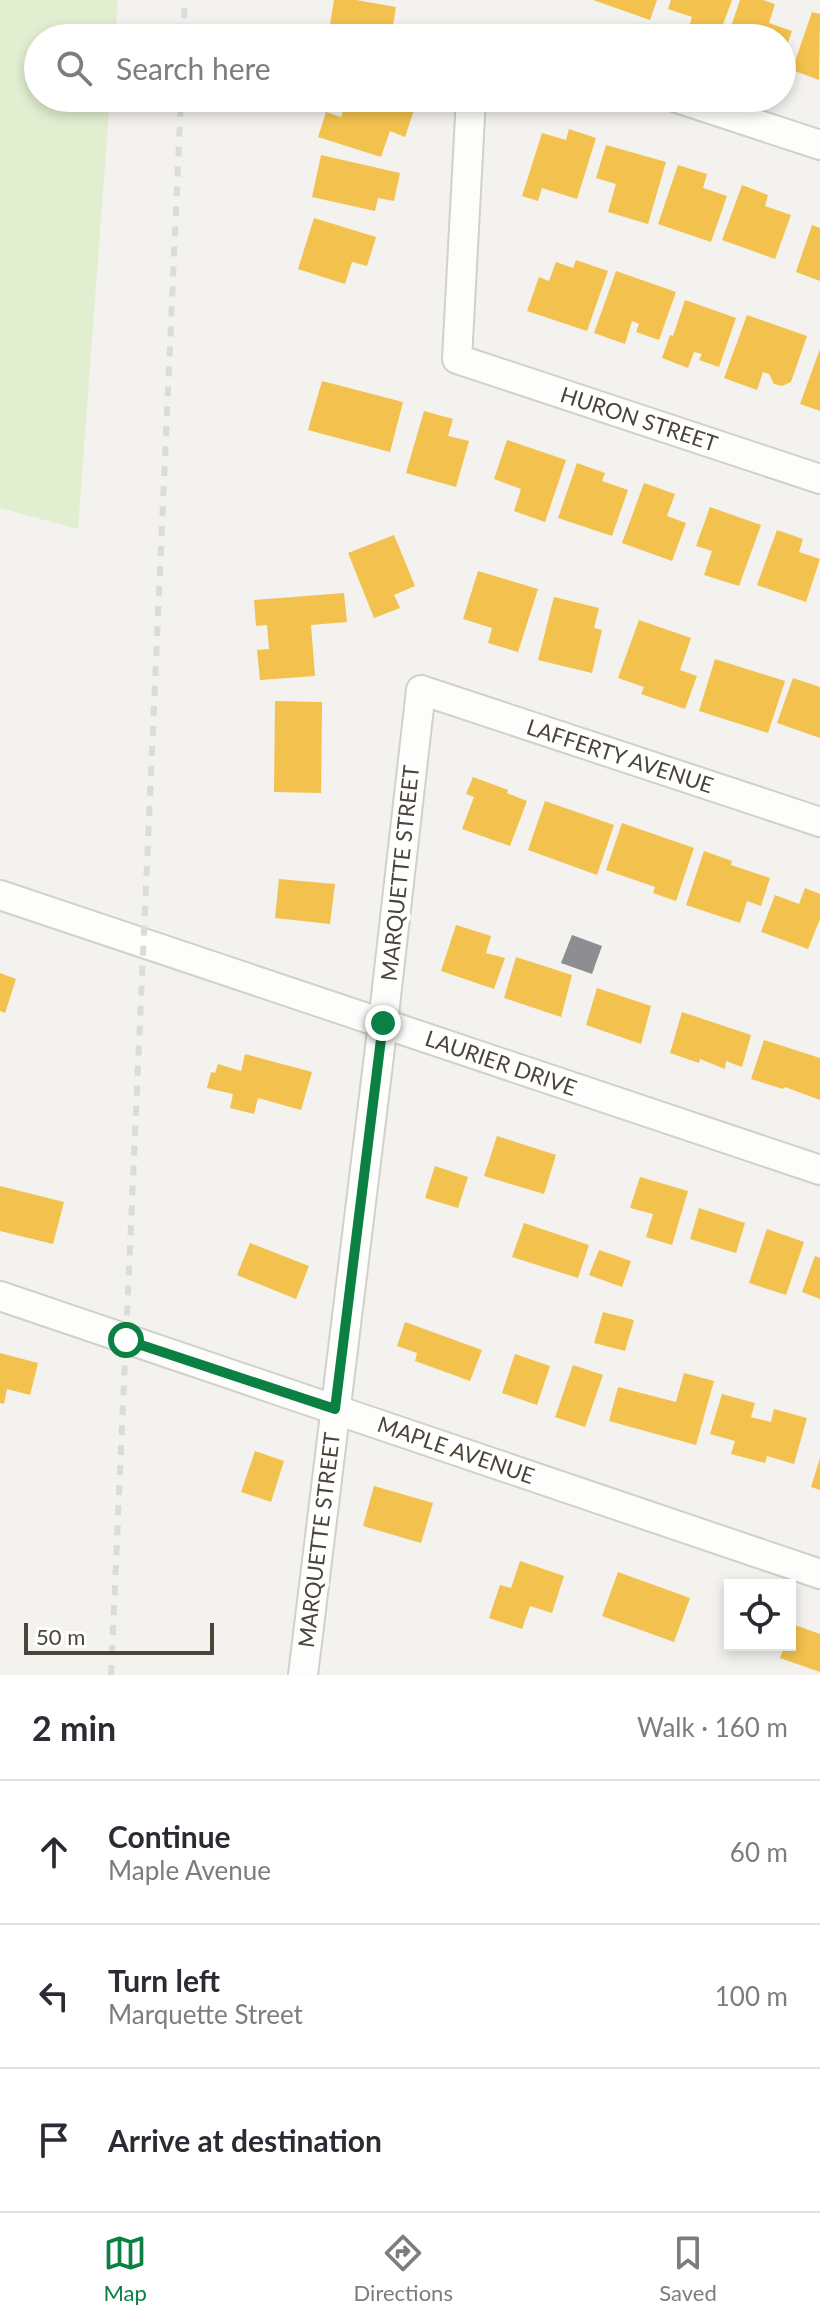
<!DOCTYPE html>
<html lang="en">
<head>
<meta charset="utf-8">
<style>
	body { margin:0; font-family:Lato,sans-serif; background:#f7f7f7; color:#2b2b33 }
	.controls { position:absolute; right:24px; bottom:24px; display:grid; overflow:hidden; border-radius:0px; box-shadow:0 4px 12px #0003 }
	.controls button { width:72px; height:72px; display:grid; place-items:center; padding:0; border:0; border-bottom:2px solid #e1e1e2; background:#fff; color:#2b2b33; font:40px sans-serif }
	.scale { position:absolute; left:24px; bottom:20px; width:190px; box-sizing:border-box; padding-left:8px; border:4px solid #4b4439; border-top:0; font-size:22px; line-height:28px; white-space:nowrap; color:#4b4439; -webkit-text-stroke:6px #fff; paint-order:stroke }
	.stop { position:absolute; width:24px; height:24px; margin:-18px; border:6px solid #0b8043; border-radius:50%; background:#fff }
	.stop.end { background:#0b8043; border-color:#fff; box-shadow:0 2px 8px #0008 }
	.list { margin:0; padding:0; list-style:none }
	h2 { display:flex; justify-content:space-between; align-items:center; height:104px; margin:0; padding:0 32px; font-size:34px }
	h2 small { font-size:26px; font-weight:400; color:#7c7c81 }
	.list li { display:grid; grid-template-columns:52px 1fr auto; gap:24px; align-items:center; box-sizing:border-box; height:144px; padding:0 32px; border-top:2px solid #e1e1e2 }
	.list b { display:block; font-size:30px; white-space:nowrap }
	.list p { margin:0; font-size:26px; white-space:nowrap; color:#7c7c81 }
	.list em { font-size:26px; font-style:normal; color:#7c7c81 }
	.icon { flex:none; width:44px; height:44px; fill:none; stroke:currentColor; stroke-width:2; stroke-linecap:round; stroke-linejoin:round }
	.map { position:relative; flex:none; width:820px; height:1675px; overflow:hidden }
	.search { position:absolute; background:#fff; box-shadow:0 4px 12px #0003; left:24px; right:24px; top:24px; height:88px; display:flex; align-items:center; gap:20px; box-sizing:border-box; padding:0 28px; border-radius:44px; color:#7c7c81; font-size:30px }
	.sheet { height:536px; background:#fff }
	nav { display:flex; justify-content:space-around; align-items:center; box-sizing:border-box; height:112px; border-top:2px solid #e1e1e2; background:#fff; font-size:22px; color:#7c7c81 }
	nav a { display:grid; justify-items:center; gap:4px }
	nav .on { color:#0b8043 }
	.map>svg:first-child { display:block }
	.green { fill:#e1eecf }
	.homes { fill:#f2c14e }
	.industry { fill:#8d8d92 }
	.lines { fill:none; stroke-linecap:round; stroke-linejoin:round }
	.minor-casing { stroke:#d2d0cb; stroke-width:32 }
	.minor { stroke:#fdfdfc; stroke-width:28 }
	.rail { stroke:#dbdbda; stroke-width:6; stroke-dasharray:10 10; stroke-linecap:butt }
	.route { stroke:#0b8043; stroke-width:10 }
	.labels { text-anchor:middle; stroke-width:8; stroke-linejoin:round; paint-order:stroke }
	.street-label { font-size:22px; fill:#4b4439; stroke:#fff }
</style>
</head>
<body>
<div class="map">
<svg width="820" height="1675" viewBox="0 0 820 1675">
	<rect width="100%" height="100%" fill="#f4f2ee"/>
	<path class="green" d="M0,0H118L115,38H38V98H110L78,529L0,508Z"/>
	<g class="homes">
		<path d="M334,0H356L396,7L391,38H334L336,32L329,31Z"/>
		<path d="M593,0H657L650,20Z"/>
		<path d="M671,0H732L718,38H702L687,33L692,17L668,9Z"/>
		<path d="M740,0H763L775,4L769,23L792,31L782,59V38H727Z"/>
		<path d="M812,12L820,14L819,80L792,70Z"/>
		<path d="M347,98H377L414,110L405,137L390,131L381,157L318,137L326,112L341,117Z"/>
		<path d="M569,129L596,138L577,199L542,188L538,201L522,196L542,133L566,140Z"/>
		<path d="M606,145L666,162L648,224L608,212L616,184L596,178Z"/>
		<path d="M321,155L400,173L394,201L378,198L375,211L312,197Z"/>
		<path d="M678,165L707,174L703,188L727,196L711,242L658,224Z"/>
		<path d="M742,185L768,195L765,206L791,215L775,259L722,240Z"/>
		<path d="M314,218L376,237L367,266L352,262L345,284L298,269Z"/>
		<path d="M812,225L820,228V281L796,272Z"/>
		<path d="M576,260L608,271L587,331L527,311L539,277L549,281L556,262L573,268Z"/>
		<path d="M616,271L676,292L659,340L636,332L639,324L632,321L625,344L594,333Z"/>
		<path d="M685,300L736,318L719,367L699,360L702,354L694,352L688,368L662,358L670,335L673,336Z"/>
		<path d="M747,315L807,336L791,382L782,386L774,384L769,374L763,372L757,390L724,378Z"/>
		<path d="M820,349V411L800,404Z"/>
		<path d="M322,381L403,402L390,452L308,430Z"/>
		<path d="M424,411L453,419L448,436L469,441L456,487L406,473Z"/>
		<path d="M507,440L566,460L545,522L514,511L521,489L494,479Z"/>
		<path d="M577,463L605,473L602,481L628,490L612,536L558,518Z"/>
		<path d="M644,483L675,494L667,516L686,523L672,561L622,543Z"/>
		<path d="M710,507L761,525L739,586L704,575L712,551L696,546Z"/>
		<path d="M777,530L803,539L799,552L820,559L806,602L757,585Z"/>
		<path d="M394,535L415,586L394,595L400,608L374,618L348,553Z"/>
		<path d="M478,571L538,589L518,652L488,643L492,628L463,619Z"/>
		<path d="M344,593L347,622L311,625L315,676L260,680L257,650L269,649L267,625L256,626L254,600Z"/>
		<path d="M554,597L599,608L594,628L602,630L592,673L538,660Z"/>
		<path d="M639,620L691,638L680,670L697,676L685,709L641,694L644,687L618,678Z"/>
		<path d="M715,659L785,681L768,733L699,711Z"/>
		<path d="M793,678L820,687V738L777,723Z"/>
		<path d="M275,701L322,702L321,793L274,792Z"/>
		<path d="M473,777L508,790L507,793L527,801L510,846L462,829L474,797L466,794Z"/>
		<path d="M545,801L614,825L597,875L528,850Z"/>
		<path d="M622,823L694,848L676,901L653,893L655,887L606,870Z"/>
		<path d="M704,851L732,861L731,865L770,878L761,906L747,901L740,923L686,905Z"/>
		<path d="M279,879L335,884L330,924L275,918Z"/>
		<path d="M805,888L820,894V919L808,949L761,932L775,895L799,904Z"/>
		<path d="M456,925L491,936L486,953L505,958L494,989L441,971Z"/>
		<path d="M516,957L572,975L561,1017L504,998Z"/>
		<path d="M0,973L16,979L5,1013L0,1011Z"/>
		<path d="M597,988L651,1006L641,1044L586,1025Z"/>
		<path d="M682,1012L751,1035L742,1067L726,1061L725,1069L700,1059L699,1063L670,1053Z"/>
		<path d="M764,1040L820,1058V1100L785,1087L783,1089L751,1079Z"/>
		<path d="M245,1054L312,1072L301,1110L258,1098L254,1114L230,1108L233,1094L207,1088L211,1072L215,1073L218,1064L241,1071Z"/>
		<path d="M497,1136L556,1155L544,1194L484,1176Z"/>
		<path d="M435,1166L468,1177L458,1208L425,1198Z"/>
		<path d="M640,1177L688,1191L672,1245L646,1237L653,1214L630,1208Z"/>
		<path d="M0,1186L64,1202L53,1244L0,1231Z"/>
		<path d="M699,1208L745,1223L736,1253L690,1239Z"/>
		<path d="M524,1223L589,1245L578,1278L512,1257Z"/>
		<path d="M767,1229L804,1242L786,1295L749,1283Z"/>
		<path d="M250,1243L309,1266L296,1299L237,1275Z"/>
		<path d="M599,1250L631,1261L622,1287L589,1275Z"/>
		<path d="M815,1256L820,1258V1299L802,1292Z"/>
		<path d="M603,1312L634,1320L625,1351L594,1343Z"/>
		<path d="M405,1322L482,1350L470,1381L415,1361L417,1353L397,1346Z"/>
		<path d="M0,1353L38,1363L30,1395L7,1389L4,1404L0,1403Z"/>
		<path d="M515,1354L550,1366L537,1405L502,1393Z"/>
		<path d="M573,1365L603,1375L585,1427L555,1417Z"/>
		<path d="M684,1373L714,1381L696,1445L609,1421L618,1387L676,1402Z"/>
		<path d="M722,1394L755,1403L751,1417L771,1422L774,1409L807,1418L794,1464L767,1456L765,1463L731,1454L735,1441L710,1434Z"/>
		<path d="M255,1451L284,1461L271,1502L241,1492Z"/>
		<path d="M820,1458V1490L811,1487Z"/>
		<path d="M374,1486L433,1503L421,1543L363,1526Z"/>
		<path d="M520,1561L564,1576L552,1613L530,1606L522,1629L489,1618L500,1585L511,1588Z"/>
		<path d="M618,1572L690,1598L674,1642L602,1616Z"/>
		<path d="M792,1624L820,1634V1672L780,1658L785,1645H790Z"/>
	</g>
	<path class="industry" d="M572,935L602,946L592,974L561,963Z"/>
	<g class="lines">
		<defs>
			<g id="minor">
				<path d="M471,98L457,359L820,479"/>
				<path d="M677,98L820,145"/>
				<path d="M0,895L820,1170"/>
				<path d="M0,1296L820,1574"/>
				<path d="M303,1675L383,1023L421,690L820,822"/>
			</g>
		</defs>
		<use href="#minor" class="minor-casing"/>
		<use href="#minor" class="minor"/>
		<g class="rail">
			<path d="M183,38L185,0"/>
			<path d="M111,1675L181,98"/>
		</g>
	</g>
	<g class="lines">
		<path class="route" d="M126,1340L335,1409L383,1023"/>
	</g>
	<g class="labels">
		<g class="street-label">
			<text transform="translate(639 419) rotate(18)" y="8">HURON STREET</text>
			<text transform="translate(620 756) rotate(18)" y="8">LAFFERTY AVENUE</text>
			<text transform="translate(400 873) rotate(-84)" y="8">MARQUETTE STREET</text>
			<text transform="translate(501 1063) rotate(19)" y="8">LAURIER DRIVE</text>
			<text transform="translate(456 1450) rotate(19)" y="8">MAPLE AVENUE</text>
			<text transform="translate(319 1540) rotate(-83)" y="8">MARQUETTE STREET</text>
		</g>
	</g>
</svg>
<div class="controls">
<button><svg class="icon" aria-label="locate" viewBox="0 0 24 24"><circle cx="12" cy="12" r="6"/><path d="M12 2v4M12 18v4M2 12h4M18 12h4"/></svg></button>
</div>
<div class="scale">50 m</div>
<div class="stop" style="left:126px;top:1340px"></div>
<div class="stop end" style="left:383px;top:1023px"></div>
<div class="search"><svg class="icon" aria-label="search" viewBox="0 0 24 24"><circle cx="10" cy="10" r="6"/><path d="M15 15l6 6"/></svg>Search here</div>
</div>
<section class="sheet">
<h2>2 min<small>Walk · 160 m</small></h2>
<ul class="list">
<li><svg class="icon" aria-label="ahead" viewBox="0 0 24 24"><path d="M12 20V5M6 11l6-6 6 6"/></svg><div><b>Continue</b><p>Maple Avenue</p></div><em>60 m</em></li>
<li><svg class="icon" aria-label="left" viewBox="0 0 24 24"><path d="M17 20v-9H6M10 6l-5 5 5 5"/></svg><div><b>Turn left</b><p>Marquette Street</p></div><em>100 m</em></li>
<li><svg class="icon" aria-label="arrive" viewBox="0 0 24 24"><path d="M6 21V4h12l-3 4 3 4H6"/></svg><div><b>Arrive at destination</b></div></li>
</ul>
</section>
<nav>
<a class="on"><svg class="icon" aria-label="map" viewBox="0 0 24 24"><path d="M3 6l6-2 6 2 6-2v14l-6 2-6-2-6 2zM9 4v14M15 6v14"/></svg>Map</a>
<a><svg class="icon" aria-label="directions" viewBox="0 0 24 24"><path d="M12 3l9 9-9 9-9-9zM9 14v-3h6M13 9l2 2-2 2"/></svg>Directions</a>
<a><svg class="icon" aria-label="saved" viewBox="0 0 24 24"><path d="M7 4h10v16l-5-4-5 4z"/></svg>Saved</a>
</nav>
</body>
</html>
